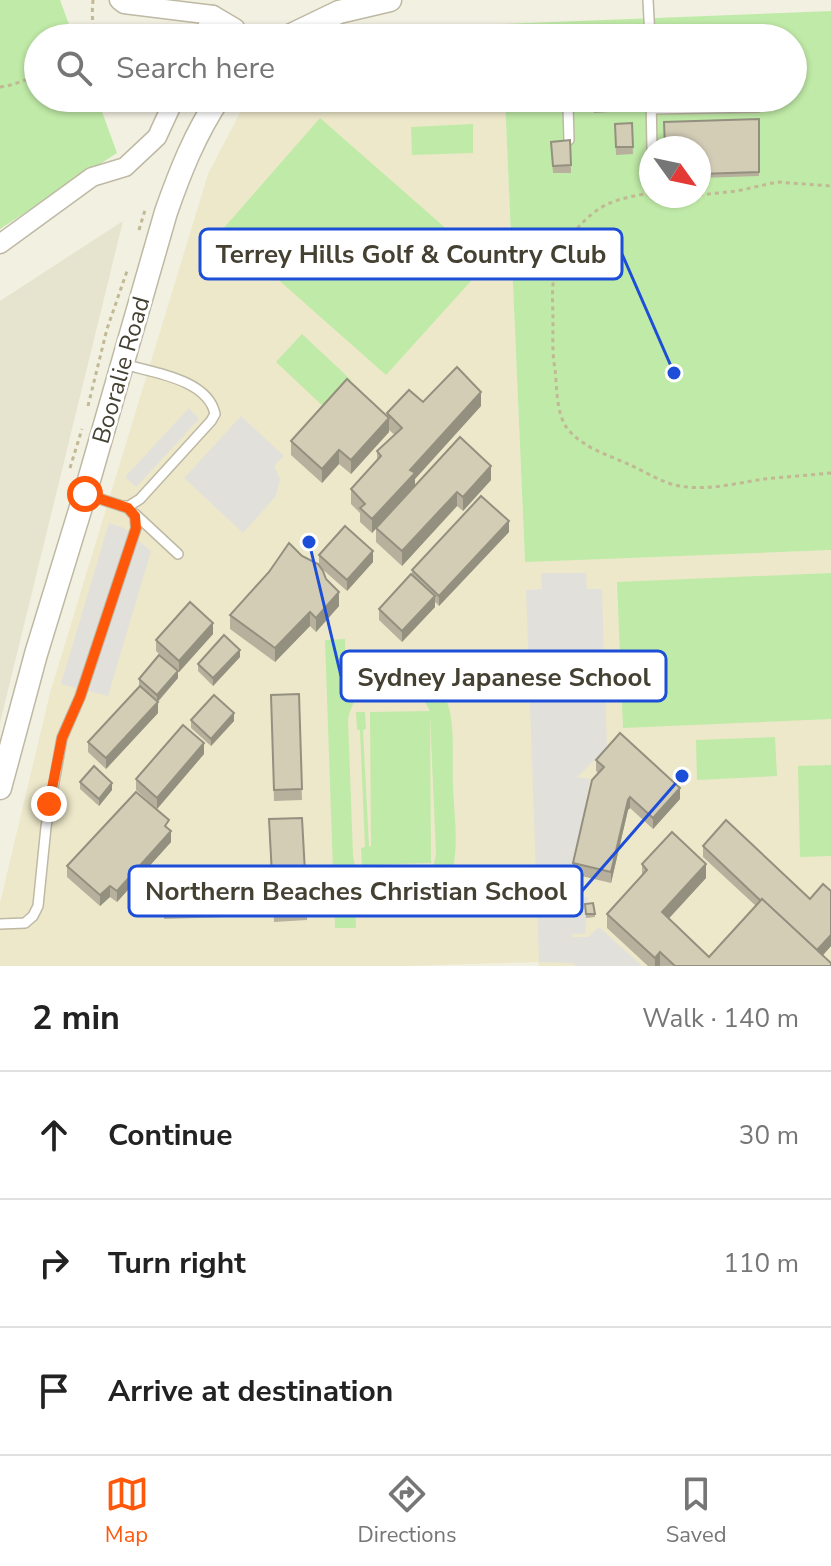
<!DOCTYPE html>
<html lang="en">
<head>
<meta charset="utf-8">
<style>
	body { margin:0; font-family:"Nunito Sans",sans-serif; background:#f2f2f2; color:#222 }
	.compass { position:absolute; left:639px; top:136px; width:72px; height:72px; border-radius:50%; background:#fff; box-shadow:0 2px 6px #0004; rotate:123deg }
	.stop { position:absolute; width:24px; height:24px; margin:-18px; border:6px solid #ff580b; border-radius:50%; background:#fff }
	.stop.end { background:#ff580b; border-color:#fff; box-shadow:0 2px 8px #0008 }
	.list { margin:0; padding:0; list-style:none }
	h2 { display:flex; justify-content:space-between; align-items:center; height:104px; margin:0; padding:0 32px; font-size:34px }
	h2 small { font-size:26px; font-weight:400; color:#767676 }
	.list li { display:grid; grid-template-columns:52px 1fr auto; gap:24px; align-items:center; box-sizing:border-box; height:128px; padding:0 32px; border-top:2px solid #e0e0e0 }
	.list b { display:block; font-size:30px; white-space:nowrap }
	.list em { font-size:26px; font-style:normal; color:#767676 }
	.icon { flex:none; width:44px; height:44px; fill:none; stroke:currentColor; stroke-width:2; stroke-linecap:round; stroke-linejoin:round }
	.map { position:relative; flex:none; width:831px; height:966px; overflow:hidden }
	.search { position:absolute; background:#fff; box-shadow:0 2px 6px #0004; left:24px; right:24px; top:24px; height:88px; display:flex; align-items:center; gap:20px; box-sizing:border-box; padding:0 28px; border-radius:44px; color:#767676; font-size:30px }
	.sheet { height:488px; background:#fff }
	nav { display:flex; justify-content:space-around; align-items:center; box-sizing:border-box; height:112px; border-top:2px solid #e0e0e0; background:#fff; font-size:22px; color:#767676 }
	nav a { display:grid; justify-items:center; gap:4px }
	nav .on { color:#ff580b }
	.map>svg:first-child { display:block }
	.residential { fill:#e6e3cf }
	.education { fill:#ede8ca }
	.green { fill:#c0eaa7; fill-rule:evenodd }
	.parking { fill:#e2e0db }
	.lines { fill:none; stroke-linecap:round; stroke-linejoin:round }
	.service-casing { stroke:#beb9a4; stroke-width:12 }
	.minor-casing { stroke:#beb9a4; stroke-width:21 }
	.tertiary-casing { stroke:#beb9a4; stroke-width:25 }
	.path { stroke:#c1b894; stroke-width:3; stroke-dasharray:4 4; stroke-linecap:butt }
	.service { stroke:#fff; stroke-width:9 }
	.minor { stroke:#fff; stroke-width:18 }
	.tertiary { stroke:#fff; stroke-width:22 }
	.wall { fill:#b6b09d }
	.shaded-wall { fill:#94907f }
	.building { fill:#d4cdb6; stroke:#94907f; stroke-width:2 }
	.route { stroke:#ff580b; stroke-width:10 }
	.labels { text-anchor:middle; stroke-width:6; stroke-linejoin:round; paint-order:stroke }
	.street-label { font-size:24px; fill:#444032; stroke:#fff }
	.leader { fill:none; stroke:#1d4ed8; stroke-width:3 }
	.callout-dot { fill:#1d4ed8; stroke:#fff; stroke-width:3 }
	.callout { fill:#fff; stroke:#1d4ed8; stroke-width:3 }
	.callout-label { font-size:26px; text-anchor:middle; font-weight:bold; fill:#444032 }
</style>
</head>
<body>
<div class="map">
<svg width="831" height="966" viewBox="0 0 831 966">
	<rect width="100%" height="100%" fill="#f2f0e1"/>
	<path class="residential" d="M123,221L0,723V301Z"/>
	<g class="education">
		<path d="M385,24H502L503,38H344Z"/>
		<path d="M251,98H505L525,561L831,550V966H539L538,962L409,966H0V903L50,693L208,174L245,103Z"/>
	</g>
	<g class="green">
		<path d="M0,0H60L74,38H38V98H97L117,153L0,229Z"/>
		<path d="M831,11V550L525,562L505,98H793V38H503L502,24ZM651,148H699V196H651Z"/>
		<path d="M413,98H474V110L413,112Z"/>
		<path d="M320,118L466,246L471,281L386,375L222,230Z"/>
		<path d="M473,124V153L412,155L411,127Z"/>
		<path d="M302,334L351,380L325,408L276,362Z"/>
		<path d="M831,573V719L623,728L617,582Z"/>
		<path d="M345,639L346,678C353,674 359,668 367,665C401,652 440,673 449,708C455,731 452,764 453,788C454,812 458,838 454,862C447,913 395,926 355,902L356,928H335L325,640ZM391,681C410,684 422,693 430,711L370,712L371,846L369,847L363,730L366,729L365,712H356L357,730H360L365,847L361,848L362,865L431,863L430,715L436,854C429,907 358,909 353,855L348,720C352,697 367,684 391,681Z"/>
		<path d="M775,737L777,776L697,780L696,740Z"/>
		<path d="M831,765V856L800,857L798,766Z"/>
	</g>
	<g class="parking">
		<path d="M189,408L199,419L136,487L125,477Z"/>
		<path d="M241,416L284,456L274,466L280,479L276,496L243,533L184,478Z"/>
		<path d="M109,523L124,528L151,551L108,696L61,684Z"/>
		<path d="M541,573H586L587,589H602L607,748L577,777L590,779L571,880V897H588L585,934H573L572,937H588L599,927L642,966H577L572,963L539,962L526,590L542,589Z"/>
	</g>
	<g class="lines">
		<defs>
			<g id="service">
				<path d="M648,0L650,38"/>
				<path d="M651,98L652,148"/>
				<path d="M652,109L758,107"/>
				<path d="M569,140L568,106L572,98"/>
				<path d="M122,506H129L140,499L211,421L215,414C208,379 151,372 123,364"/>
				<path d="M135,514L178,554"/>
				<path d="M0,924L25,923L33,916L38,906L46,827L62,738L80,697L136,528L135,516L128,508L85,494"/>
			</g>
			<g id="minor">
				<path d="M119,0L124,4L213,15L235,28L241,38"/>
				<path d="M202,38L213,15"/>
				<path d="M0,244L92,177L125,167L157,137L175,98"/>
			</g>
			<g id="tertiary">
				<path d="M285,38L339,12L390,0"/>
				<path d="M0,788L36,654L85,494L166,212C180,172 195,134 219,98"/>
			</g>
		</defs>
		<use href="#service" class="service-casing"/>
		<use href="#minor" class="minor-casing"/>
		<use href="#tertiary" class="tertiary-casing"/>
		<g class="path">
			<path d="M93,0C92,12 91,28 99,38"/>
			<path d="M0,87C13,86 25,79 38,76"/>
			<path d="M143,98L153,104"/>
			<path d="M651,193C637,195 622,198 610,203C584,214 560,245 555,272C551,288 553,305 553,321C553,337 552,353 555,369C557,387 556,413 567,428C582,448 609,455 630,465C646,472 662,483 680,486C708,491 737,483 764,479C785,477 810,475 831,473"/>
			<path d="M699,195L737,191L777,182L831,186"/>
			<path d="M139,230L145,210"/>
			<path d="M88,406L107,329L127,271"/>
			<path d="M70,468L82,429"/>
		</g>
		<use href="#service" class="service"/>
		<use href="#minor" class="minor"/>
		<use href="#tertiary" class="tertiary"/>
	</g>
	<g class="wall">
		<path d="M593,98H609V112L594,113Z"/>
		<path d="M759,119V176L699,178V148Z"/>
		<path d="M632,123L633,154L616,155L615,124Z"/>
		<path d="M570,140L571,173H553L551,142Z"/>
		<path d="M423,402L481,406L415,479V485L491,480L463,511L457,506L402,566L376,542V528L372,533L360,522V513L351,504V489L377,460V451L395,435L389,430V432L351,474L339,464L322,483L291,455V441L387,416V413Z"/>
		<path d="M509,532L439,606L435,602V607L402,642L379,620V609L412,575V570Z"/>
		<path d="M319,555L373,562L347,591L320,567L339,606L316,632L310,626L275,662L230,629V615L302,556L319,566Z"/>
		<path d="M213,634L179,672L156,651V640Z"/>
		<path d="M240,657L213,686L198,671V664Z"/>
		<path d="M178,678L158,702V713L106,769L88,752V742L139,687V679Z"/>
		<path d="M299,694L302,800L274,801L271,695Z"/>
		<path d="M191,720L234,721L211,746L191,728Z"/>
		<path d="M204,754L157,809L136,790V779Z"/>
		<path d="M596,760L680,799L653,829L630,808L628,810L611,883L573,874V863L598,773L596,771Z"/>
		<path d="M80,782L112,790L99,806L80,789Z"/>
		<path d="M169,829L171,842L117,902L110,897L100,906L67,877V866Z"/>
		<path d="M269,830L307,909V920L274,922Z"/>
		<path d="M703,846L810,899L831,891V946L823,955L831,966H648L607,928V914L642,876V864L706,878L669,918L709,957L756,906L703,857Z"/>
		<path d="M259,872V916L164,919L163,875Z"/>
		<path d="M593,903L595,917L586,918L585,904Z"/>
	</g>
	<g class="shaded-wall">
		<path d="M481,392V406L415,479V488L372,533V519L410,470Z"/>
		<path d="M389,418V432L351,474V460Z"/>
		<path d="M339,450V464L322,483V469Z"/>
		<path d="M491,466V480L463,511V497Z"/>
		<path d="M457,492V506L402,566V551Z"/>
		<path d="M509,521V532L439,606V596Z"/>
		<path d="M373,551V562L347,591V580Z"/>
		<path d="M339,592V606L316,632V618Z"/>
		<path d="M435,596V607L402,642V631Z"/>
		<path d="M310,612V626L275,662V648Z"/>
		<path d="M213,623V634L179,672V661Z"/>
		<path d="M240,650V657L213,686V678Z"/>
		<path d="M178,671V678L157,702V695Z"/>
		<path d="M158,702V713L106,769V758Z"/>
		<path d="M234,713V721L211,746V739Z"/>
		<path d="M204,743V754L157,809V798Z"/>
		<path d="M112,783V790L99,806V799Z"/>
		<path d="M680,788V799L653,829V818Z"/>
		<path d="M630,797V808L628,810L611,883V872L628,800Z"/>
		<path d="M171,831V842L117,902V891Z"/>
		<path d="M706,864V878L662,926V912Z"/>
		<path d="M110,886V897L100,906V895Z"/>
		<path d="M831,935V946L816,963V952Z"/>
		<path d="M660,952V966H655V958Z"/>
	</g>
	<g class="building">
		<path d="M593,98H609V108L594,110Z"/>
		<path d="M759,119V172L699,174V148H665L664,122Z"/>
		<path d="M632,123L633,147H616L615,124Z"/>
		<path d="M570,140L571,165L553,166L551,142Z"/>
		<path d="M457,367L481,392L410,470L415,473L372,519L360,508L365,504L351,489L381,456L377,451L402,428L387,413L409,390L423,402Z"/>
		<path d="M347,379L389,418L351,460L339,450L322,469L291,441Z"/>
		<path d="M460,437L491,466L463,497L457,492L402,551L376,528Z"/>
		<path d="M481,496L509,521L439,596L412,570Z"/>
		<path d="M345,526L373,551L347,580L319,555Z"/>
		<path d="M289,543L302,556L318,564L323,571L326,579L339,592L316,618L310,612L275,648L230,615L269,572Z"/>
		<path d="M411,574L435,596L402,631L379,609Z"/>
		<path d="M190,602L213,623L179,661L156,640Z"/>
		<path d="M224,635L240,650L213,678L198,664Z"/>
		<path d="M159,655L178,671L157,695L139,679Z"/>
		<path d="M140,686L158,702L106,758L88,742Z"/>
		<path d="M299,694L302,789L274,790L271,695Z"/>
		<path d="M214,695L234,713L211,739L191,720Z"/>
		<path d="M183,725L204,743L157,798L136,779Z"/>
		<path d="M620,733L680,788L653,818L630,797L628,800L611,872L573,863L592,780L604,767L596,760Z"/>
		<path d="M94,766L112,783L99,799L80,782Z"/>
		<path d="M136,792L169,820L165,826L171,831L117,891L110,886L100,895L67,866Z"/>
		<path d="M302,818L307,909L274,912L269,819Z"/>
		<path d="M726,820L810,899L823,884L831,891V935L817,950L762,899L761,901L703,846Z"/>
		<path d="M672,832L706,864L662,912L709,957L762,899L831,963V966H675L660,952L655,958L607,914L647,870L642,864Z"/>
		<path d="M593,903L595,914H586L585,904Z"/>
	</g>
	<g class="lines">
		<path class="route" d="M49,804L62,738L80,697L136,528L135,516L128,508L85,494"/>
	</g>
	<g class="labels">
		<g class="street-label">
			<text transform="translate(121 370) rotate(-74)" y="8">Booralie Road</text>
		</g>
	</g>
	<path class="leader" d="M674 373L622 254M309 542L341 676M682 776L582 891"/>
	<g class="callout-dot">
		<circle cx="674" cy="373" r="8"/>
		<circle cx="309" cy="542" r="8"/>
		<circle cx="682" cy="776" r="8"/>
	</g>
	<g class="callout">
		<rect x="200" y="229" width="422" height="50" rx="8"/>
		<rect x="341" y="651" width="325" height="50" rx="8"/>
		<rect x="129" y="866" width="453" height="50" rx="8"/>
	</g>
	<g class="callout-label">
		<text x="411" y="263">Terrey Hills Golf &amp; Country Club</text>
		<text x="504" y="686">Sydney Japanese School</text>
		<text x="356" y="900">Northern Beaches Christian School</text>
	</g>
</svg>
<svg class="compass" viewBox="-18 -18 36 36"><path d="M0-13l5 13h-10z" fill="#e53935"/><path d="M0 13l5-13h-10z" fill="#767676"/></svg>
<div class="stop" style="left:85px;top:494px"></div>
<div class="stop end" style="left:49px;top:804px"></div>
<div class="search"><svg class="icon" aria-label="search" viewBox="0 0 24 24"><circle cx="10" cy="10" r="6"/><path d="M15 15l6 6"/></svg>Search here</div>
</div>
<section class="sheet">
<h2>2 min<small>Walk · 140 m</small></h2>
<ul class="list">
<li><svg class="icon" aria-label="ahead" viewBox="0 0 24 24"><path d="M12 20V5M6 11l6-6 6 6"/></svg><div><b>Continue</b></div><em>30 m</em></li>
<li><svg class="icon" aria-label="right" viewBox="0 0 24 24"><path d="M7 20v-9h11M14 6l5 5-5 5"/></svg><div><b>Turn right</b></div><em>110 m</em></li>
<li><svg class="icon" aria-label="arrive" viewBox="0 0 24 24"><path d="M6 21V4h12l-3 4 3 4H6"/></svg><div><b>Arrive at destination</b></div></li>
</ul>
</section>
<nav>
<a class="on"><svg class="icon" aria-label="map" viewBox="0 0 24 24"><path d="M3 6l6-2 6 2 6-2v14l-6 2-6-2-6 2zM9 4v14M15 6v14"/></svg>Map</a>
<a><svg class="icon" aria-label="directions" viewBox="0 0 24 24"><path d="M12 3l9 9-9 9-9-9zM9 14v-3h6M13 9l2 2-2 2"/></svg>Directions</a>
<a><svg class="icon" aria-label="saved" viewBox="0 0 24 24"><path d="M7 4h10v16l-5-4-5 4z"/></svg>Saved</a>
</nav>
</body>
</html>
